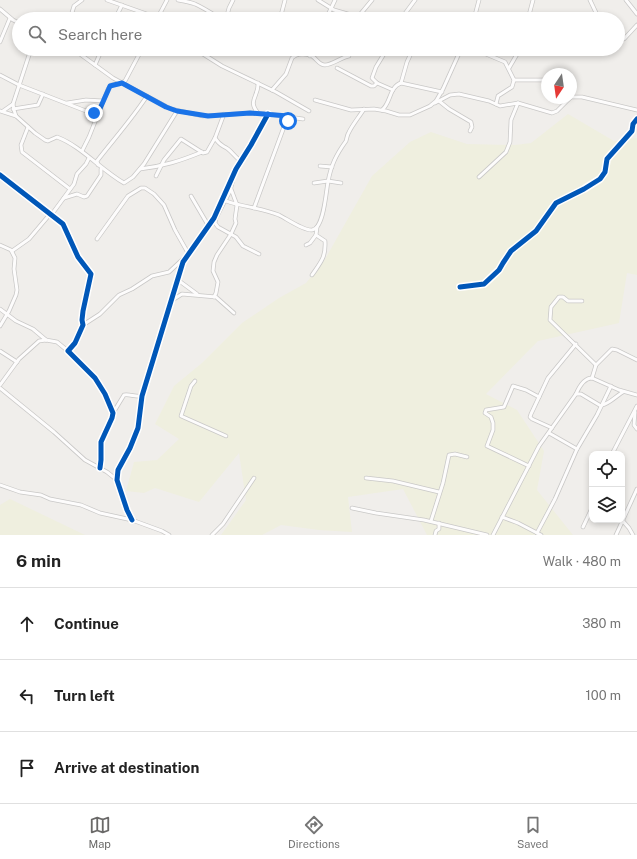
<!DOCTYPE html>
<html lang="en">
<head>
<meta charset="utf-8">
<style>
	body { margin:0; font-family:"Public Sans",sans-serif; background:#f6f6f6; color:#222 }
	.controls { position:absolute; right:12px; bottom:12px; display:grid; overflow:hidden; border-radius:8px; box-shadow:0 2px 6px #0003 }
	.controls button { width:36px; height:36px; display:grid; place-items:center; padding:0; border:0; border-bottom:1px solid #e0e0e0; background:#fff; color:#222; font:20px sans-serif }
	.compass { position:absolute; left:541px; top:68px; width:36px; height:36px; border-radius:50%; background:#fff; box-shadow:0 2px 6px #0003; rotate:193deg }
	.stop { position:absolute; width:12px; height:12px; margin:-9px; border:3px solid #1a73e8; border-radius:50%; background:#fff }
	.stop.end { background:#1a73e8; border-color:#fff; box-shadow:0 1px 4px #0008 }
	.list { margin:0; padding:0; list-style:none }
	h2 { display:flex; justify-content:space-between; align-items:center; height:52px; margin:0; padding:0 16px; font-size:17px }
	h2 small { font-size:13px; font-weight:400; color:#767676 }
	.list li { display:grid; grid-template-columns:26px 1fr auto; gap:12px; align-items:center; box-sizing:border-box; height:72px; padding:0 16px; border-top:1px solid #e0e0e0 }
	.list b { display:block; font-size:15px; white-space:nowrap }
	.list em { font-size:13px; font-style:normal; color:#767676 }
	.icon { flex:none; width:22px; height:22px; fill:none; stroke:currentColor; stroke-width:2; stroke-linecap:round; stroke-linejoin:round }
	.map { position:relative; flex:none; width:637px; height:535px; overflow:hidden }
	.search { position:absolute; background:#fff; box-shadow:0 2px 6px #0003; left:12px; right:12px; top:12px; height:44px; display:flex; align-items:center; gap:10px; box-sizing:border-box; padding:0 14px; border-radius:22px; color:#767676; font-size:15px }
	.sheet { height:268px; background:#fff }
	nav { display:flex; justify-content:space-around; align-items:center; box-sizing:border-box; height:56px; border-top:1px solid #e0e0e0; background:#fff; font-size:11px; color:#767676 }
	nav a { display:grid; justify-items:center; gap:2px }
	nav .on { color:#6a6968 }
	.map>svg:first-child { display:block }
	.farmland { fill:#efefdf }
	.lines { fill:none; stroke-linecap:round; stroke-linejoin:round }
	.street-casing { stroke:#c9c8c7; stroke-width:4.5 }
	.street { stroke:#fdfcfc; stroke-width:3 }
	.cycleway-casing { stroke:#fff; stroke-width:8 }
	.cycleway { stroke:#0057b8; stroke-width:5 }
	.route { stroke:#1a73e8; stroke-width:5 }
</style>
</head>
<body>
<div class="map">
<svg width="637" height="535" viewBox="0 0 637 535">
	<rect width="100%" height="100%" fill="#f0eeeb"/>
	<g class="farmland">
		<path d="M568,114L614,141L637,138V275L627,273L619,323L538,341L486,394L517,410L544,451L537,490L573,535H427L403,489L348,497L352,532L319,530L281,525L262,535H221L246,500L239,453L199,502L155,488L144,493L126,491L134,462L157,460L179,439L155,424L174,386L202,363L242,323L279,298L306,283L324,261L372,176L410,142L431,132L467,144L515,145L531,143Z"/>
		<path d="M10,499L85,535H0V505Z"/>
	</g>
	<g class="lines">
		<defs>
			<g id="street">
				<path d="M107,0L158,18"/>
				<path d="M178,0C184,1 190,2 195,4C204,8 213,14 221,19"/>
				<path d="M318,0L334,10L365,19"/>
				<path d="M590,0L599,19"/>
				<path d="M626,0L637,14"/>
				<path d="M0,9L13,20L19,23"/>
				<path d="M358,17L372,0"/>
				<path d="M70,19L74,6L82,0"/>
				<path d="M115,19L122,5"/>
				<path d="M157,19L167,0"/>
				<path d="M226,19L229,8L233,0"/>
				<path d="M280,19L285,0"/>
				<path d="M326,19L335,0"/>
				<path d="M401,19L415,0"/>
				<path d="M474,19L479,0"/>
				<path d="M528,19L533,0"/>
				<path d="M618,39H624L637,25"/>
				<path d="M0,42L10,18"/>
				<path d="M73,49L113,78L171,109L203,116L250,113L268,114L303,119"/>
				<path d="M195,49L222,66L276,92L309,111"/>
				<path d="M292,49L298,54"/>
				<path d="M387,49L376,67L372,78L377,83L393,90"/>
				<path d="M474,49L505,62L514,80L512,87L498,96L496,104"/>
				<path d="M310,56L313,49"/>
				<path d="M95,65L102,49"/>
				<path d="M337,68L371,86H374L377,83"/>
				<path d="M509,68L520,49"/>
				<path d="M0,75L19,85L86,111L98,113"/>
				<path d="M514,80H547"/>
				<path d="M401,83L407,62L413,49"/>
				<path d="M272,90L286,74L292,58C297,53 306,53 312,56C317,59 319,65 325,65C332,65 342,57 349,56"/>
				<path d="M571,97H582L637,110"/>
				<path d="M315,100L351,110L374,109L386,111L399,115H410L430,106L436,101L443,89L461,49"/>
				<path d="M439,101L449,109L471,122L472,127L470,131"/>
				<path d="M67,103L86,100L103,101"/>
				<path d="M435,103L450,95L459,94L489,101L500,106L518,103L552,113L557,111L570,98"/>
				<path d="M13,109L38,105L43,94"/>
				<path d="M382,110C391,103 389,87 401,83L442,92"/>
				<path d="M0,111L16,116L35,133L45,140L48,141L57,137C81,146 101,170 124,183L133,177L144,164L177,111"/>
				<path d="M3,111L13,104"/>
				<path d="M258,113C247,100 259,97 258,83"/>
				<path d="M16,116L14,110L13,104L31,49"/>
				<path d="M28,127L21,145L22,152L70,189"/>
				<path d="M215,138C220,146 222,145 228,149C233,153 236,158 241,161"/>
				<path d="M82,151L89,137L108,89L111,85L119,84L125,81L142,49"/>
				<path d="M98,165L97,161C114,139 132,119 147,96"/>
				<path d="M320,166L332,167"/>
				<path d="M140,169C164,166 180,161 202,152"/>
				<path d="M235,172L230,191L216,218L215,223L218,227L236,237L243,246L259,254"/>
				<path d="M0,175L63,224L78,257L91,274L83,311L82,320L83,325L75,343L68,351L95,378L105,394L113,413L112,418L101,442V460L100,468"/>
				<path d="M156,176L164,160L181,139L203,153L207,152L215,138L224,114"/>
				<path d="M479,177L506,152L510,142L511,120L518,103"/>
				<path d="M314,183L328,181L341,183"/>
				<path d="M231,189L237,205"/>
				<path d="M191,196L208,225"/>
				<path d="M64,198L77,194L84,197L87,196L101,175V169"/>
				<path d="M226,201C243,207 262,208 279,215C287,219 304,231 312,230C324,229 326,191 328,182C331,165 336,155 346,141C347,138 347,135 349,132C353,124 359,117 364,109"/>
				<path d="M254,208L288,116"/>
				<path d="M52,214L74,184L77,174L86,164L89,158"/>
				<path d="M231,234L236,223L235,219L237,205"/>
				<path d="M97,239L128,196L141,188H145L154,194L164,205L175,230L188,253"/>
				<path d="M0,245L11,250L15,258L14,269L17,290L16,295L9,311L0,326"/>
				<path d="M306,245L310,243L316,235"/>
				<path d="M12,251L29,239L51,213"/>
				<path d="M312,275C321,262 326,257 325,241L316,235L317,227"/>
				<path d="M178,280L197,294"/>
				<path d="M460,287L484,284L499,270L503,263L511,251L536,231L556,203L584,189L600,179L605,172L607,159L632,131L633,124L637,119"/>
				<path d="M214,297L216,293L218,282L213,271L214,262L217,255L231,234"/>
				<path d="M171,301L182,294L216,297L234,313"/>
				<path d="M582,301H568L563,297H559L551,307L550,320L596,365"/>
				<path d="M0,309L16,321L33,329L46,340"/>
				<path d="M83,325L100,314L119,295L132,289L152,276L169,272L183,259"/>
				<path d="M0,351L17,362"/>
				<path d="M592,378L596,365L612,349L617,350L637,360"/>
				<path d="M195,381L191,386L181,416L226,436"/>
				<path d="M0,385L19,359L39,341L46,340L57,342L68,351"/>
				<path d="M0,388L54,432L85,460L107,472L117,480"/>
				<path d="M576,394C579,387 584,378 592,378L619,390L637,395"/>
				<path d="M602,405C609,404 616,396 623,392"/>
				<path d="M635,412L634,425L637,429"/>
				<path d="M113,413L124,395C130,394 135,397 142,396"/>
				<path d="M552,428L532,419L530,417L531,414L548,378L576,344"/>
				<path d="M549,433L577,449"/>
				<path d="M612,454L637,406"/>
				<path d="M529,466L487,446L493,430V423L491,417L485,413L486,410L504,407L513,386L526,390L539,397"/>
				<path d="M366,478L393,481L439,492"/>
				<path d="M0,485L20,492L41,495L50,499L81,505L100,513L132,520L162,531L169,535"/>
				<path d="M352,508L376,513L424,520L487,535"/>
				<path d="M502,517L518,523L541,535"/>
				<path d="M132,520L127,510L117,480L118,470L130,448L138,428L142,396L183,262L214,218L236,169L251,145L268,114"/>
				<path d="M622,520L629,528L633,535"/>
				<path d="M431,521L443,483L449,455L455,454L467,457"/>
				<path d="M583,527L592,508"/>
				<path d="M537,533L555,499L577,449L597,415L611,386"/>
				<path d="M212,535L223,524L254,478"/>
				<path d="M435,535L436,531L439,529V523"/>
				<path d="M493,535L539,446L576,394H581L601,406"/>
				<path d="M616,535L637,489"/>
			</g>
		</defs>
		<use href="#street" class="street-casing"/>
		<use href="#street" class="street"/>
		<defs>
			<g id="cycleway">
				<path d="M0,175L63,224L78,257L91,274L83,311L82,320L83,325L75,343L68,351L95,378L105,394L113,413L112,418L101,442V460L100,468"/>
				<path d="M460,287L484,284L499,270L503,263L511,251L536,231L556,203L584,189L600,179L605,172L607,159L632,131L633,124L637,119"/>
				<path d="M132,520L127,510L117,480L118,470L130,448L138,428L142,396L183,262L214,218L236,169L251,145L268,114"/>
			</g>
		</defs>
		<use href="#cycleway" class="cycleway-casing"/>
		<use href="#cycleway" class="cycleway"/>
	</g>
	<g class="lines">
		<path class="route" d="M94,113H98L110,86L122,83L166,107L177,111L208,116L250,113L288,116V121"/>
	</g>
</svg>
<div class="controls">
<button><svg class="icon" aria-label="locate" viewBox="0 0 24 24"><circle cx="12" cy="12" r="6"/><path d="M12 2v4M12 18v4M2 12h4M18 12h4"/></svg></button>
<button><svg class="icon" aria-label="layers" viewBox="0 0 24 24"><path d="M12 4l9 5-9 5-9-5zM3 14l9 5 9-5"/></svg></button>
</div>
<svg class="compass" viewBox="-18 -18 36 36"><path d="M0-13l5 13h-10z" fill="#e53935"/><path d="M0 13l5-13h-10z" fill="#767676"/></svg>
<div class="stop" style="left:288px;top:121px"></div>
<div class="stop end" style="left:94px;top:113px"></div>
<div class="search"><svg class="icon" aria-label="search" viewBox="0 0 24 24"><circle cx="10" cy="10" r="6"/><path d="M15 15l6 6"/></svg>Search here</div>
</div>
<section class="sheet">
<h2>6 min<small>Walk · 480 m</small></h2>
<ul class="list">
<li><svg class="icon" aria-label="ahead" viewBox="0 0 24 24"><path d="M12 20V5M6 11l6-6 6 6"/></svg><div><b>Continue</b></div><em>380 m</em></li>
<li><svg class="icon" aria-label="left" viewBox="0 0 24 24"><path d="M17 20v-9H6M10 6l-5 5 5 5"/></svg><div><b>Turn left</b></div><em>100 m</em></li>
<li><svg class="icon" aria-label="arrive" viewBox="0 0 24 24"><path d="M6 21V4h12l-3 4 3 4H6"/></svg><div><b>Arrive at destination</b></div></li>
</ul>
</section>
<nav>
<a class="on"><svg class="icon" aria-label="map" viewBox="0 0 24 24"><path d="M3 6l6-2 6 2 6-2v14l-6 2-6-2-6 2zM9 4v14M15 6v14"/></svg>Map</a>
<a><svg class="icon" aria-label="directions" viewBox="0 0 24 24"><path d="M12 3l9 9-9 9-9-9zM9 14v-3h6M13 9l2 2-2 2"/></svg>Directions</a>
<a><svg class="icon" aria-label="saved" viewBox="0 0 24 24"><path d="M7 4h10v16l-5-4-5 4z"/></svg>Saved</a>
</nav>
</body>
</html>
